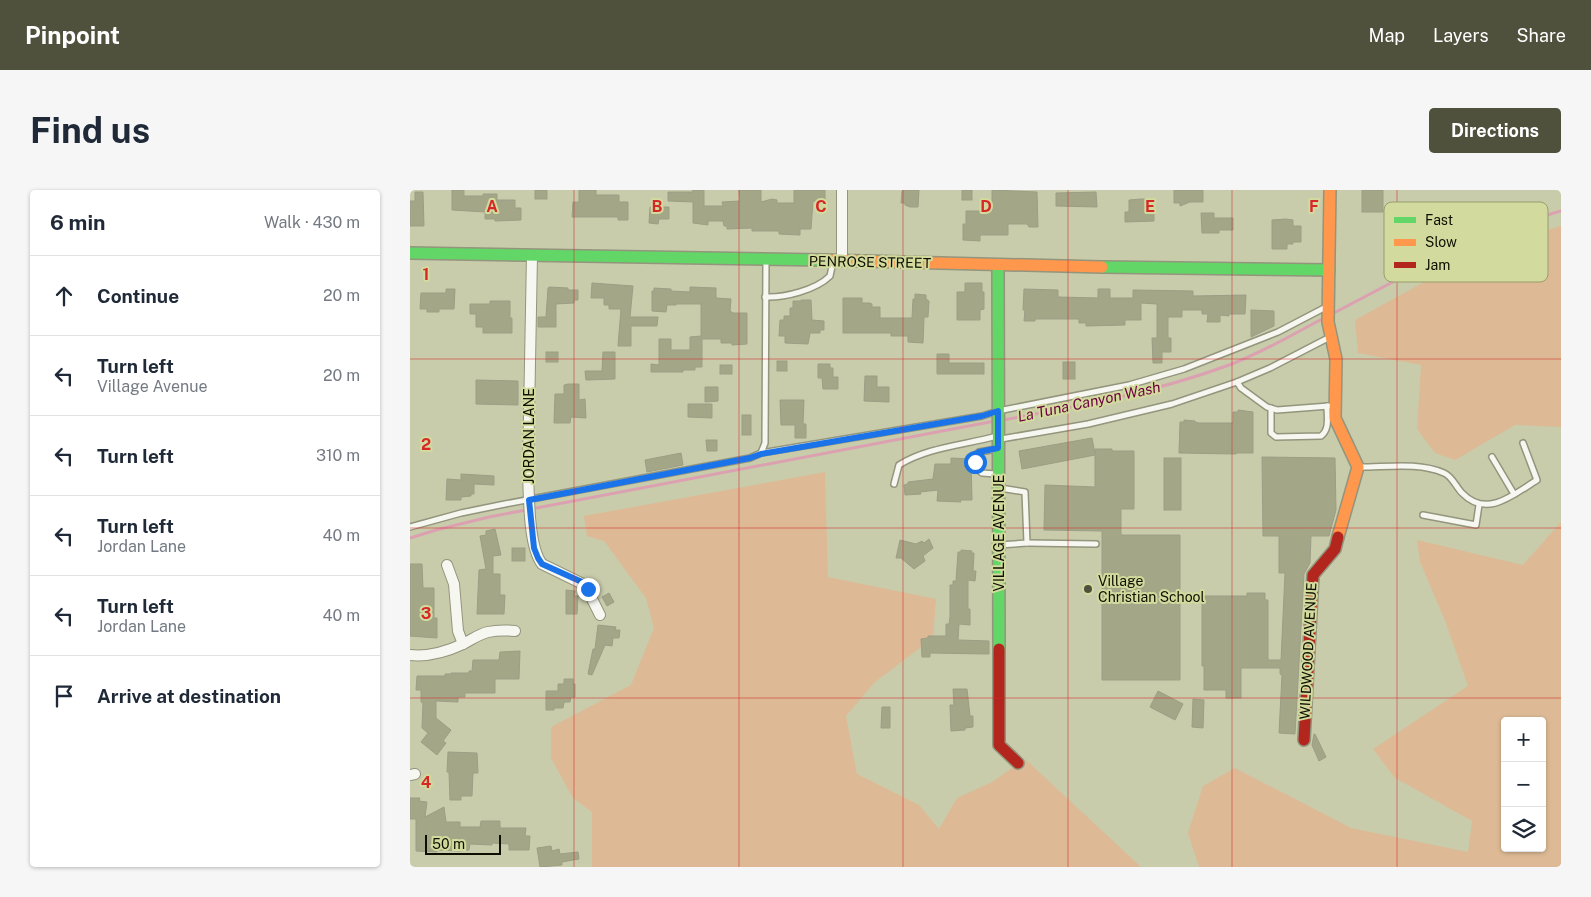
<!DOCTYPE html>
<html lang="en">
<head>
<meta charset="utf-8">
<style>
	body { margin:0; font-family:"Public Sans",sans-serif; background:#f6f6f7; color:#1f2937 }
	.controls { position:absolute; right:15px; bottom:15px; display:grid; overflow:hidden; border-radius:5px; box-shadow:0 1px 4px #0004 }
	.controls button { width:45px; height:45px; display:grid; place-items:center; padding:0; border:0; border-bottom:1px solid #e0e1e3; background:#fff; color:#1f2937; font:25px sans-serif }
	.scale { position:absolute; left:15px; bottom:12px; width:76px; box-sizing:border-box; padding-left:5px; border:2px solid #0e0f00; border-top:0; font-size:14px; line-height:18px; white-space:nowrap; color:#0e0f00; -webkit-text-stroke:4px #d3da9d; paint-order:stroke }
	.stop { position:absolute; width:15px; height:15px; margin:-11px; border:4px solid #1a73e8; border-radius:50%; background:#fff }
	.stop.end { background:#1a73e8; border-color:#fff; box-shadow:0 1px 5px #0008 }
	.list { margin:0; padding:0; list-style:none }
	h2 { display:flex; justify-content:space-between; align-items:center; height:65px; margin:0; padding:0 20px; font-size:21px }
	h2 small { font-size:16px; font-weight:400; color:#747a83 }
	.list li { display:grid; grid-template-columns:32px 1fr auto; gap:15px; align-items:center; box-sizing:border-box; height:80px; padding:0 20px; border-top:1px solid #e0e1e3 }
	.list b { display:block; font-size:19px; white-space:nowrap }
	.list p { margin:0; font-size:16px; white-space:nowrap; color:#747a83 }
	.list em { font-size:16px; font-style:normal; color:#747a83 }
	.icon { flex:none; width:28px; height:28px; fill:none; stroke:currentColor; stroke-width:2; stroke-linecap:round; stroke-linejoin:round }
	.map { position:relative; flex:none; width:1151px; height:677px; overflow:hidden; border-radius:5px }
	header { display:flex; align-items:center; gap:30px; box-sizing:border-box; height:70px; padding:0 25px; background:#4f513c; color:#fff }
	header strong { font-size:24px }
	nav { display:flex; gap:28px; margin-inline-start:auto; font-size:18px }
	.intro { display:flex; align-items:center; justify-content:space-between; box-sizing:border-box; height:120px; padding:0 30px }
	h1 { margin:0; font-size:35px }
	.button { padding:12px 22px; border-radius:5px; background:#4f513c; color:#fff; font-size:18px; font-weight:700 }
	main { display:flex; gap:30px; padding:0 30px }
	aside { flex:1; background:#fff; border-radius:5px; box-shadow:0 1px 4px #0004 }
	.map>svg:first-child { display:block }
	.green { fill:#ddba95; fill-rule:evenodd }
	.lines { fill:none; stroke-linecap:round; stroke-linejoin:round }
	.stream { stroke:#dca1b1; stroke-width:3 }
	.building { fill:#a3a787; stroke:#9c9e85 }
	.lane-casing { stroke:#93957c; stroke-width:8 }
	.street-casing { stroke:#93957c; stroke-width:12 }
	.fast-casing { stroke:#93957c; stroke-width:14 }
	.slow-casing { stroke:#93957c; stroke-width:14 }
	.jam-casing { stroke:#93957c; stroke-width:14 }
	.lane { stroke:#f7f7f2; stroke-width:5 }
	.street { stroke:#f7f7f2; stroke-width:10 }
	.fast { stroke:#63d668; stroke-width:11 }
	.slow { stroke:#ff974d; stroke-width:11 }
	.jam { stroke:#b3261e; stroke-width:11 }
	.route { stroke:#1a73e8; stroke-width:6 }
	.grid { fill:none; stroke:#d62828; stroke-width:1; stroke-opacity:0.55 }
	.poi-dot { fill:#4f513c; stroke:#d3da9d; stroke-width:2 }
	.labels { text-anchor:middle; stroke-width:4; stroke-linejoin:round; paint-order:stroke }
	.street-label { font-size:14px; fill:#0e0f00; stroke:#d3da9d }
	.poi-label { font-size:14px; fill:#0e0f00; stroke:#d3da9d; text-anchor:start }
	.water-label { font-size:15px; font-style:italic; fill:#6c0240; stroke:#d3da9d }
	.key { fill:#d3da9d; stroke:#989d6e; stroke-width:1 }
	.key-label { font-size:14px; fill:#0e0f00 }
	.grid-label { font-size:16px; text-anchor:middle; font-weight:bold; fill:#d62828; stroke:#d3da9d; stroke-width:4; stroke-linejoin:round; paint-order:stroke }
</style>
</head>
<body>
<header>
<strong>Pinpoint</strong>
<nav><a>Map</a><a>Layers</a><a>Share</a></nav>
</header>
<div class="intro"><h1>Find us</h1><a class="button">Directions</a></div>
<main>
<aside>
<h2>6 min<small>Walk · 430 m</small></h2>
<ul class="list">
<li><svg class="icon" aria-label="ahead" viewBox="0 0 24 24"><path d="M12 20V5M6 11l6-6 6 6"/></svg><div><b>Continue</b></div><em>20 m</em></li>
<li><svg class="icon" aria-label="left" viewBox="0 0 24 24"><path d="M17 20v-9H6M10 6l-5 5 5 5"/></svg><div><b>Turn left</b><p>Village Avenue</p></div><em>20 m</em></li>
<li><svg class="icon" aria-label="left" viewBox="0 0 24 24"><path d="M17 20v-9H6M10 6l-5 5 5 5"/></svg><div><b>Turn left</b></div><em>310 m</em></li>
<li><svg class="icon" aria-label="left" viewBox="0 0 24 24"><path d="M17 20v-9H6M10 6l-5 5 5 5"/></svg><div><b>Turn left</b><p>Jordan Lane</p></div><em>40 m</em></li>
<li><svg class="icon" aria-label="left" viewBox="0 0 24 24"><path d="M17 20v-9H6M10 6l-5 5 5 5"/></svg><div><b>Turn left</b><p>Jordan Lane</p></div><em>40 m</em></li>
<li><svg class="icon" aria-label="arrive" viewBox="0 0 24 24"><path d="M6 21V4h12l-3 4 3 4H6"/></svg><div><b>Arrive at destination</b></div></li>
</ul>
</aside>
<div class="map">
<svg width="1151" height="677" viewBox="0 0 1151 677">
	<rect width="100%" height="100%" fill="#c8ccab"/>
	<g class="green">
		<path d="M1151,36V237L1105,235L1045,270L1025,263L1007,239L1011,175L948,163L945,130L1052,71L1099,51Z"/>
		<path d="M415,282L418,387L526,409L523,448L465,492L436,526L447,584L509,615L529,639L547,608L582,592L615,569L731,677H182V622L163,608L141,568V537L221,495L244,438L236,408L194,351L177,346L174,326Z"/>
		<path d="M1151,332V677H789L778,643L793,596L825,578L941,638L1058,662L1062,631L985,588L963,559L1058,496L1034,428L1010,372L1007,350L1113,375ZM1095,531H1132V658H1095Z"/>
	</g>
	<g class="lines">
		<g class="stream">
			<path d="M922,124L1055,54L1083,41L1151,21"/>
			<path d="M593,230C670,216 746,202 819,175C852,163 883,144 914,128"/>
			<path d="M0,348L26,340L79,327L585,231"/>
		</g>
	</g>
	<g class="building">
		<path d="M42,0H54V6H73V4H87V10H105V18H111V30L85,31V29H75V22L42,20Z"/>
		<rect x="125" y="0" width="12" height="9"/>
		<path d="M169,0H186V5H209V12H218V30H208V27H162L163,12H169Z"/>
		<path d="M283,0H294V16H313L312,12L330,11L329,0H351V12L362,9L367,10V13H384V0H415V12L403,11L401,39H390V45L369,44V41H342V38L317,39V36H314L313,31H298V35L283,33V12L258,11V2H282Z"/>
		<path d="M494,0H509L508,17H500L495,15V13H491L492,1Z"/>
		<rect x="552" y="0" width="10" height="10"/>
		<path d="M582,0L627,2L628,37H619L617,34H598V45H570V51L553,50V34H556V21H582Z"/>
		<path d="M764,0H793V12H780L770,16V13H764Z"/>
		<rect x="952" y="0" width="21" height="22"/>
		<path d="M5,2H13L14,36H0V11H5Z"/>
		<path d="M686,2L687,17L646,16V3Z"/>
		<path d="M731,9H744V31L715,32V22H719V10Z"/>
		<path d="M240,17H259V29H249L248,34L239,33Z"/>
		<path d="M791,23H804V28H823V40H809V43H792Z"/>
		<path d="M876,29L883,30V36H891V52H883V54H877V59H862V30Z"/>
		<path d="M182,93L223,96L220,127H248L247,136H221V156H208L211,119H199V115H194V108H181Z"/>
		<path d="M555,93H572V102H574V119L570,120V130H547V102H555Z"/>
		<path d="M139,97L158,98V100H168V110H164V113L146,114V137H128V127H136L138,98Z"/>
		<path d="M280,97L306,98V108L321,109L320,121L323,123H337V154L322,155V153H311V149H292V177H285V180H273V182H241V174L249,175V149H261V160H280V147L291,146V114H266V115H257L256,122L242,121V101H244V98L261,99V101L280,102Z"/>
		<path d="M36,99H45L44,119H29V122H17V119H10L11,103H36Z"/>
		<path d="M614,99L648,100V107L688,108V99H700V108H723V100L783,101V106L836,105L835,124H819V126L810,125V132H797L798,124H792V120H772V127H758V148H761V162H752V173H743L742,148H747V114L731,113V130H715V135L676,136V133H669V129H625V131H614L615,120H613Z"/>
		<path d="M505,104L516,105V109L519,111L518,127H514L513,153L498,152V146H481V143H433V108H452V113H460L462,114V117H470V128H502L503,109H505Z"/>
		<path d="M391,110H401L402,130L414,131V140H410V143H400L398,154L375,153V146H369L370,130H374V126H380V118H383V111H391Z"/>
		<path d="M80,111H100V128H102V143H73V137H66V124H60V114H80Z"/>
		<path d="M841,120L864,121V136L841,147Z"/>
		<rect x="136" y="162" width="12" height="10"/>
		<path d="M193,162H205V189L176,190L175,181H192Z"/>
		<path d="M527,164H539V173H574V184H527Z"/>
		<rect x="367" y="171" width="10" height="10"/>
		<rect x="653" y="172" width="12" height="17"/>
		<path d="M408,174H420V178H423V187H428V199H413L412,188H408Z"/>
		<rect x="310" y="175" width="12" height="9"/>
		<path d="M455,186H467V197H479V212L454,211Z"/>
		<path d="M66,190L108,191V215L66,214Z"/>
		<path d="M158,194H169V210L175,209L176,228L161,227L160,233H144L145,204H154V195Z"/>
		<path d="M295,197H308V211L295,212Z"/>
		<path d="M370,210H394L393,234H396V248H385V235H371Z"/>
		<path d="M278,214H302V228L278,227Z"/>
		<path d="M828,220L843,222V263H826V264L769,263L770,232H774V230L785,231V232L789,233H823V222H828Z"/>
		<rect x="332" y="225" width="9" height="20"/>
		<path d="M682,248L685,264V259H702V261H724V319H711V345H770V490H692V341L634,340L635,295L685,297V265L612,279L609,261Z"/>
		<path d="M296,250H307V261H297Z"/>
		<path d="M271,263L273,275L237,282L235,270Z"/>
		<path d="M852,267L925,268L926,320L919,346H901L900,373L894,384L885,544L869,543L872,485L870,484V478H831V508H816V500H794V476H792V406H837V403H855V410H858V470H871L875,383H869V346H853Z"/>
		<path d="M541,268L561,269L562,310H550L551,312L527,311L528,300L510,302L511,304L495,305L494,295L498,294V292L523,289L525,274H541Z"/>
		<rect x="754" y="268" width="17" height="52"/>
		<path d="M51,284L84,286V295L64,294V304H61V306L51,307V310H36L37,289L51,290Z"/>
		<path d="M85,339L91,365L83,366V384H90V405H95L94,424H67L69,380L76,379L70,346L76,345V341Z"/>
		<path d="M519,349L523,358L513,366L515,371L504,379L491,368H486L490,350L506,354L512,351L514,353Z"/>
		<rect x="102" y="358" width="13" height="13"/>
		<path d="M551,360L562,361L561,363H564L563,381H566L565,391L558,390V419H560V435L549,434L548,450L579,451V464L520,463V467H512L511,449L518,448V446H536V434H539L540,427V395H543V391H546L548,362H551Z"/>
		<path d="M0,374H12L13,398H24V428H27V448L0,446Z"/>
		<path d="M156,400L165,401L164,406H168L167,424H156Z"/>
		<path d="M199,403L204,412L197,416L192,407Z"/>
		<path d="M188,435L206,437L205,440H210L209,448H203L202,456L195,455L182,485L178,484L183,459H185Z"/>
		<path d="M110,461L109,489H85V503H55V507H48V512L26,511V528L41,540L33,551L36,553L27,565L11,552L18,543L12,538L13,513L11,512V500H6L7,486H35V484H41V483H59V481H62L63,470H89L90,462Z"/>
		<path d="M154,489H163V494H165V507H161L160,512H154L153,518H144V520H136V501H148V494H154Z"/>
		<path d="M543,499H557L560,526H563V537L555,538V540L541,541L540,515H544Z"/>
		<path d="M748,501L773,514L765,530L740,517Z"/>
		<path d="M783,509L794,510L793,538L782,537Z"/>
		<path d="M472,517H480V538H471Z"/>
		<path d="M904,544H905L916,567L909,571L902,555Z"/>
		<path d="M38,562L67,563L68,583H63L62,606H51V610H40L39,582H37Z"/>
		<path d="M0,608H10L9,611L17,612L15,627L34,617L36,632H50V637H70L71,631H90V638H116L115,646H120L119,660H99V654L82,653V655L60,654L59,660L49,661L27,660V662L6,661V629H0Z"/>
		<path d="M141,656L142,661L149,659L150,664L168,662L169,669L152,672V675L130,677L127,658Z"/>
	</g>
	<g class="lines">
		<defs>
			<g id="lane">
				<path d="M355,107C374,108 406,100 420,86L423,72"/>
				<path d="M827,192L831,198L857,217L867,220L919,216"/>
				<path d="M861,218V243L866,247L911,246C920,239 917,227 917,216"/>
				<path d="M591,249L678,234L762,214L827,192L860,178L920,147"/>
				<path d="M351,263L572,226L588,221L719,195L774,179L868,142L916,117"/>
				<path d="M1082,267L1104,304"/>
				<path d="M950,277C978,277 1009,272 1034,283C1042,286 1046,297 1052,303C1077,329 1104,304 1127,290L1113,253"/>
				<path d="M586,284L572,283L567,279L565,265L569,262L586,259"/>
				<path d="M484,294L489,275C518,257 555,255 587,246"/>
				<path d="M1013,325L1066,335L1069,315"/>
				<path d="M0,337L51,323L95,314L340,268L351,263L355,253L356,70"/>
				<path d="M617,353L686,354"/>
				<path d="M589,355L617,353L615,302L590,298"/>
			</g>
			<g id="street">
				<path d="M122,65L118,280C119,303 118,356 132,374L175,395L190,425"/>
				<path d="M432,71V0"/>
				<path d="M37,375L44,394L48,441L53,454"/>
				<path d="M0,465C19,467 36,462 53,454C61,450 69,444 78,442C87,440 95,440 105,441"/>
				<path d="M0,585L5,584"/>
			</g>
			<g id="fast">
				<path d="M0,63L413,70"/>
				<path d="M588,75L589,459"/>
				<path d="M692,77L919,80"/>
			</g>
			<g id="slow">
				<path d="M920,0L918,132L926,169L925,228L948,277L928,347"/>
				<path d="M413,70L692,77"/>
			</g>
			<g id="jam">
				<path d="M589,459V555L608,573"/>
				<path d="M894,550L903,385L925,359L928,347"/>
			</g>
		</defs>
		<use href="#lane" class="lane-casing"/>
		<use href="#street" class="street-casing"/>
		<use href="#fast" class="fast-casing"/>
		<use href="#slow" class="slow-casing"/>
		<use href="#jam" class="jam-casing"/>
		<use href="#lane" class="lane"/>
		<use href="#street" class="street"/>
		<use href="#fast" class="fast"/>
		<use href="#slow" class="slow"/>
		<use href="#jam" class="jam"/>
	</g>
	<g class="lines">
		<path class="route" d="M178,399L172,392L132,374L128,368L124,358L119,310L340,268L351,264L572,226L588,221V258L569,262L565,265V272"/>
	</g>
	<path class="grid" d="M164,0V677M329,0V677M493,0V677M658,0V677M822,0V677M987,0V677M0,169H1151M0,338H1151M0,508H1151"/>
	<circle class="poi-dot" cx="678" cy="399" r="5"/>
	<g class="labels">
		<g class="street-label">
			<text transform="translate(460 72) rotate(1)" y="5">PENROSE STREET</text>
			<text transform="translate(119 246) rotate(-90)" y="5">JORDAN LANE</text>
			<text transform="translate(589 343) rotate(-90)" y="5">VILLAGE AVENUE</text>
			<text transform="translate(898 461) rotate(-87)" y="5">WILDWOOD AVENUE</text>
		</g>
		<g class="poi-label">
			<text x="688" y="396">Village<tspan x="688" dy="16">Christian School</tspan></text>
		</g>
		<g class="water-label">
			<text transform="translate(679 212) rotate(-12)" y="5">La Tuna Canyon Wash</text>
		</g>
	</g>
	<rect x="974" y="12" width="164" height="80" rx="8" class="key"/>
	<rect x="984" y="27" width="22" height="6" fill="#63d668"/>
	<rect x="984" y="49" width="22" height="7" fill="#ff974d"/>
	<rect x="984" y="72" width="22" height="6" fill="#b3261e"/>
	<g class="key-label">
		<text x="1015" y="35">Fast</text>
		<text x="1015" y="57">Slow</text>
		<text x="1015" y="80">Jam</text>
	</g>
	<g class="grid-label">
		<text x="82" y="22">A</text>
		<text x="247" y="22">B</text>
		<text x="411" y="22">C</text>
		<text x="576" y="22">D</text>
		<text x="740" y="22">E</text>
		<text x="904" y="22">F</text>
		<text x="16" y="90">1</text>
		<text x="16" y="260">2</text>
		<text x="16" y="429">3</text>
		<text x="16" y="598">4</text>
	</g>
</svg>
<div class="controls">
<button>+</button>
<button>−</button>
<button><svg class="icon" aria-label="layers" viewBox="0 0 24 24"><path d="M12 4l9 5-9 5-9-5zM3 14l9 5 9-5"/></svg></button>
</div>
<div class="scale">50 m</div>
<div class="stop" style="left:565px;top:272px"></div>
<div class="stop end" style="left:178px;top:399px"></div>
</div>
</main>
</body>
</html>
